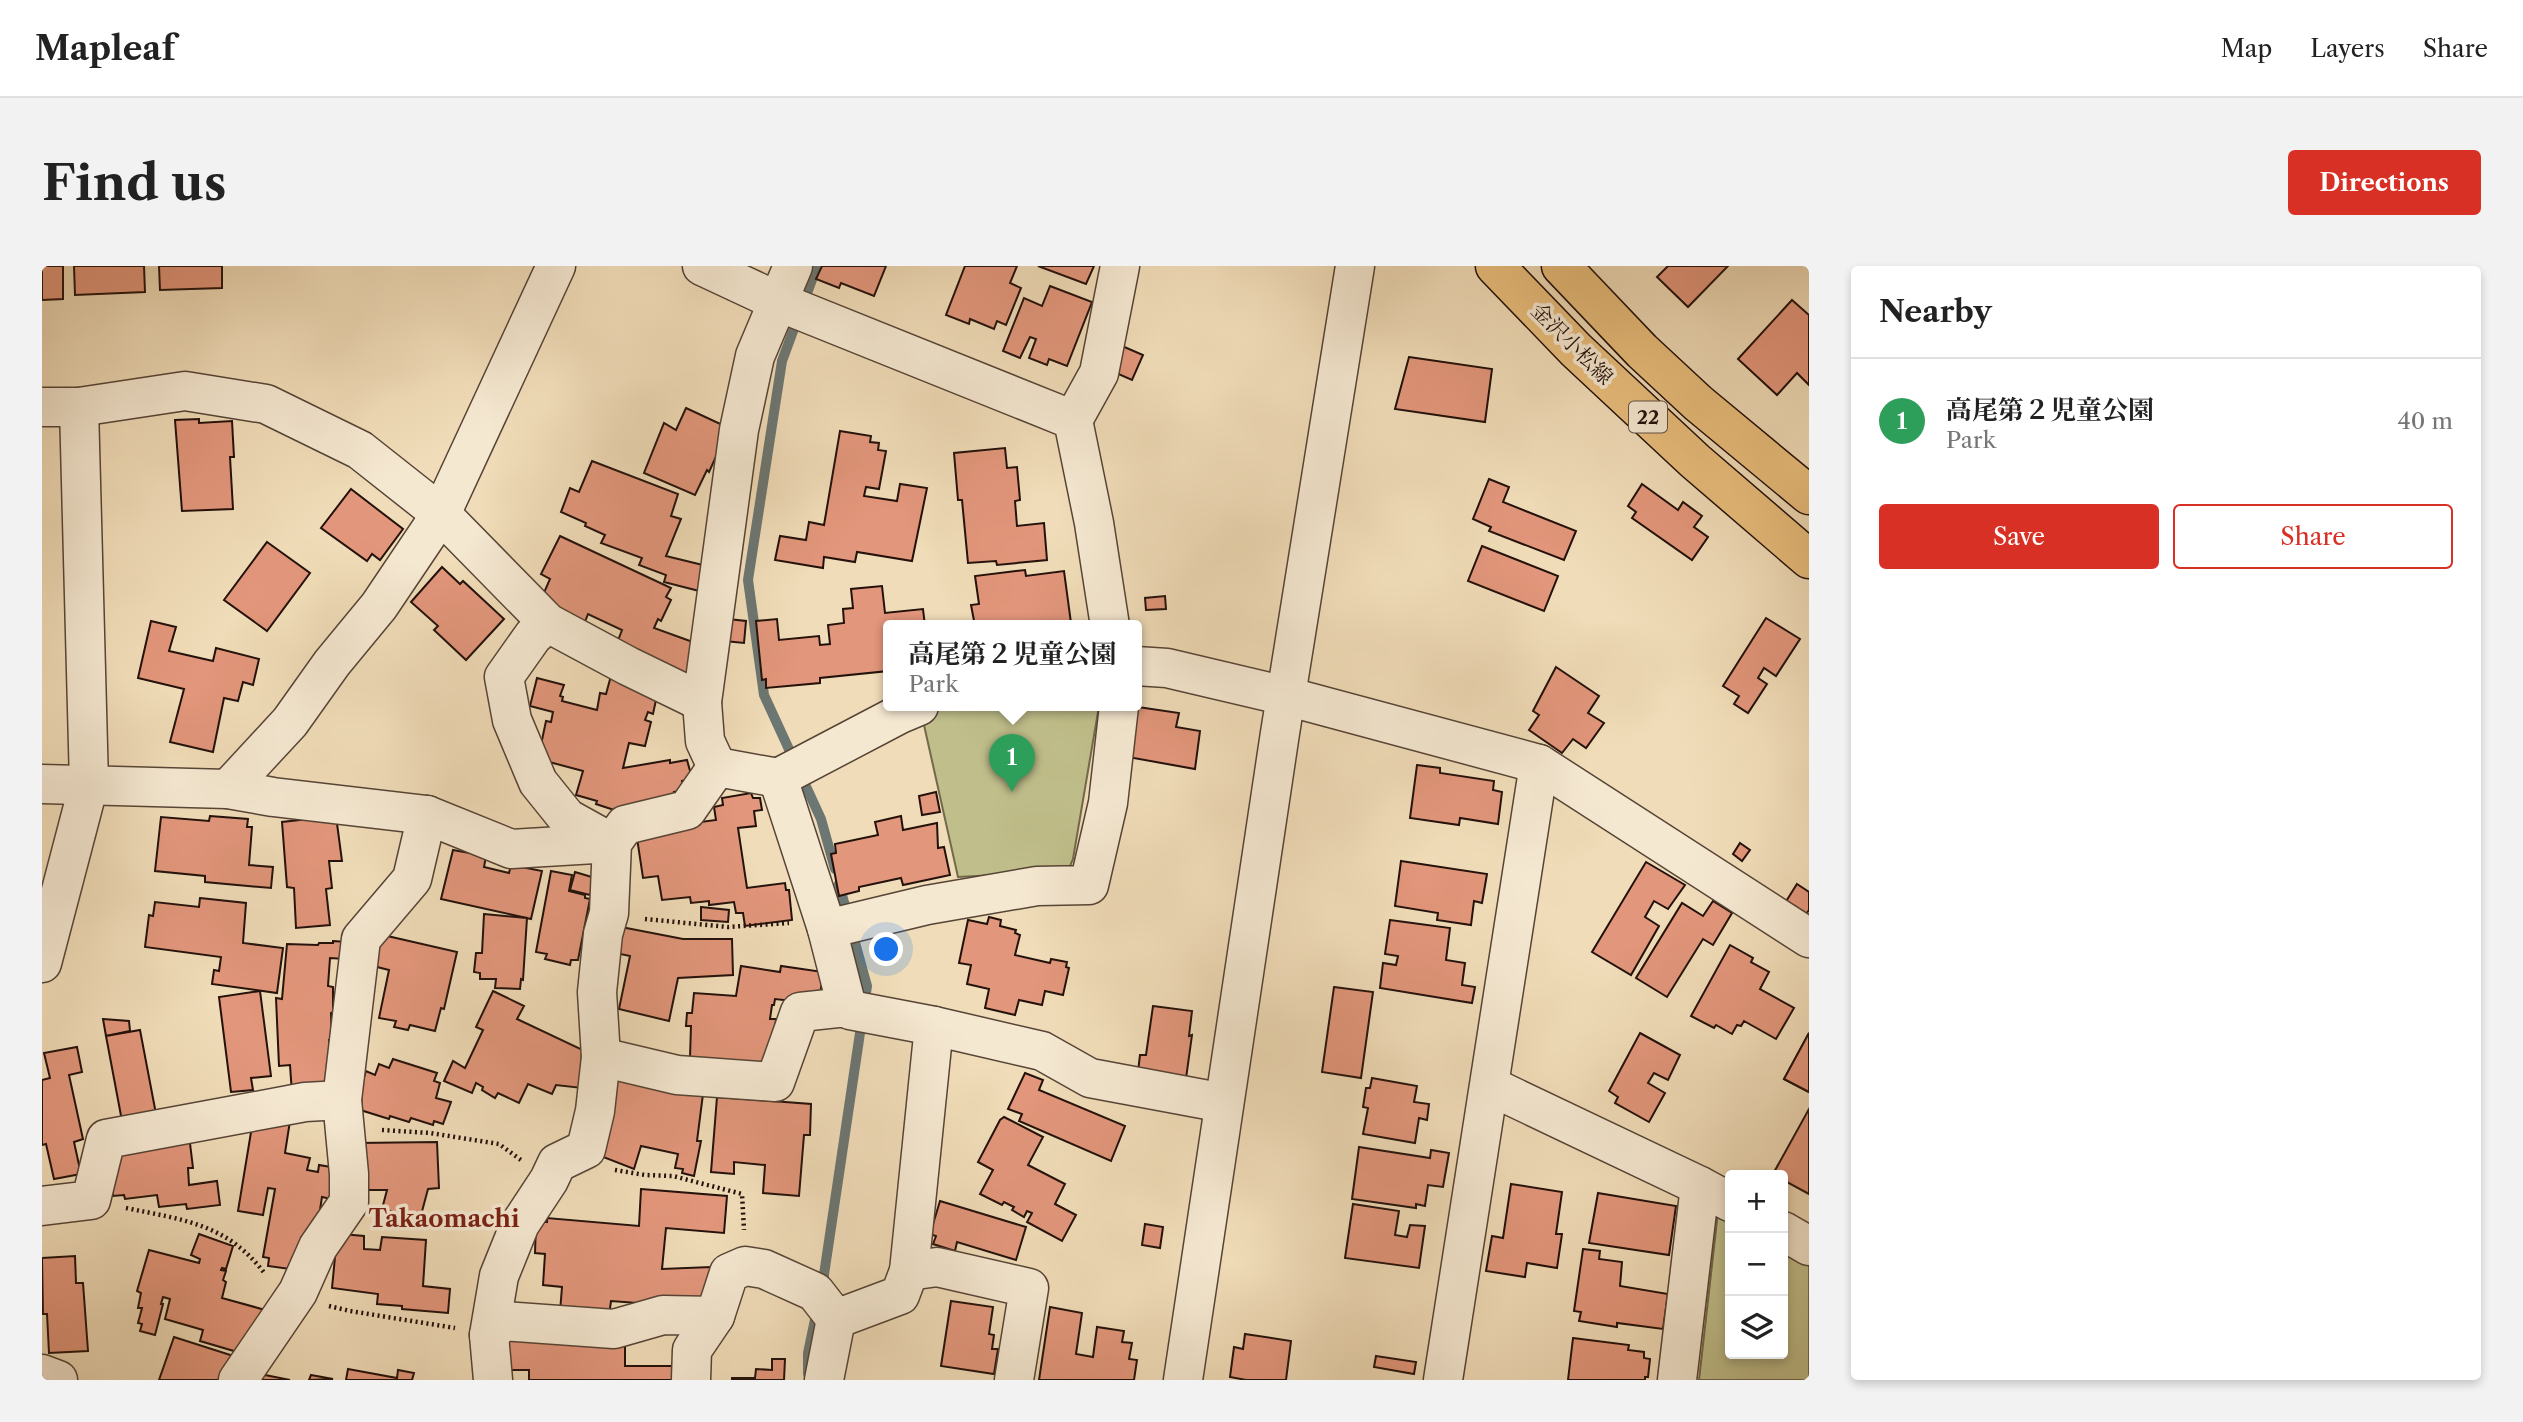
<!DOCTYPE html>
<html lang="en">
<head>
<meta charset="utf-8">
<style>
	body { margin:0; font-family:"Libre Caslon Text","Noto Serif JP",serif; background:#f2f2f2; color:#222 }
	.controls { position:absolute; right:21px; bottom:21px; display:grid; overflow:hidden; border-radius:7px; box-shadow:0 4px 10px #0003 }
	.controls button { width:63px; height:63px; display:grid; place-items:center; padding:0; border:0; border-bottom:2px solid #e0e0e0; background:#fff; color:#222; font:35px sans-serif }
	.you { position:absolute; left:845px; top:684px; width:24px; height:24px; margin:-18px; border:5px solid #fff; border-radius:50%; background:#1a73e8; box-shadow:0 0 0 10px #1a73e833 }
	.badge { display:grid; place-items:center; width:46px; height:46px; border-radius:50%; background:#d93025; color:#fff; font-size:23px; font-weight:700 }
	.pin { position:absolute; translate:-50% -58px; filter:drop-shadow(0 2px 4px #0008) }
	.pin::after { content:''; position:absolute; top:37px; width:24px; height:21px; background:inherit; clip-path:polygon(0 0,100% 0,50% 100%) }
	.popup { position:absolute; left:841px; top:354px; width:259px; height:91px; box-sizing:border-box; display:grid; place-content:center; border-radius:7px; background:#fff; filter:drop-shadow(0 2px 5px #0005); font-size:23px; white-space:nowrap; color:#767676 }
	.popup b { font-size:26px; color:#222 }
	.popup::after { content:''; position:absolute; left:50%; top:100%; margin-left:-14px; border:14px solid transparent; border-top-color:#fff }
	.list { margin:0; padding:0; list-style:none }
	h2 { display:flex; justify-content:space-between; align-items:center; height:91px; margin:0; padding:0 28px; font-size:30px }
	h2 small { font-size:23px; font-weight:400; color:#767676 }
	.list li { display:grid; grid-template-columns:46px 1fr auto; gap:21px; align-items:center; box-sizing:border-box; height:126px; padding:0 28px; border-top:2px solid #e0e0e0 }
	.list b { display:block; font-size:26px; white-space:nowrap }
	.list p { margin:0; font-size:23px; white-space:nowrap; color:#767676 }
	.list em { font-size:23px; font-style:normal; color:#767676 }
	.actions { display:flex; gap:14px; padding:21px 28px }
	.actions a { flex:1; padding:16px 0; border:2px solid #d93025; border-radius:7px; text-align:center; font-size:24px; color:#d93025 }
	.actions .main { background:#d93025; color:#fff }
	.icon { flex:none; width:38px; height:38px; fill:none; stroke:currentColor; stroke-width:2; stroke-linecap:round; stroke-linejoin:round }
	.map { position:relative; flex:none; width:1767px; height:1114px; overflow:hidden; border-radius:7px }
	header { display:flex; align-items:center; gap:42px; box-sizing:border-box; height:98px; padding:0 35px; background:#fff; border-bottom:2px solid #e0e0e0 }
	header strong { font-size:33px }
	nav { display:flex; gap:38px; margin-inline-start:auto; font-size:24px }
	.intro { display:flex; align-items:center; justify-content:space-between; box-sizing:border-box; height:168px; padding:0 42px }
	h1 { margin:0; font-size:49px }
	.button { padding:18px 32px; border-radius:7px; background:#d93025; color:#fff; font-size:24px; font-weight:700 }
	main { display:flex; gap:42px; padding:0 42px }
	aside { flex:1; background:#fff; border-radius:7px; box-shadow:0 4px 10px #0003 }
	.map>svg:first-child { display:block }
	.green { fill:#c0bf8b; stroke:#72684b; stroke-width:2 }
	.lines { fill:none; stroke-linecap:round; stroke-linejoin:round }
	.stream { stroke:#6c7672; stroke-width:10 }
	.building { fill:#e2967b; stroke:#23110b; stroke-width:2 }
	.minor-casing { stroke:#564436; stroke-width:41 }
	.major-casing { stroke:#23110b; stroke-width:41 }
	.path { stroke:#23110b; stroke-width:4.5; stroke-dasharray:2 3.5; stroke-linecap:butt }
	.minor { stroke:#f5e8d1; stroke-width:38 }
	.major { stroke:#e8be7c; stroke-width:38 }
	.labels { text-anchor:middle; stroke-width:7; stroke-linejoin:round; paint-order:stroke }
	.shield { fill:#f5e8d1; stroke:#625246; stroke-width:2 }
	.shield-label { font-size:19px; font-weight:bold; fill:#23110b }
	.street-label { font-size:21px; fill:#23110b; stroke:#f5e8d1 }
	.quarter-label { font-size:24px; font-weight:bold; fill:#7a1f14; stroke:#f5e8d1 }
</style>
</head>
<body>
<header>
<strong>Mapleaf</strong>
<nav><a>Map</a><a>Layers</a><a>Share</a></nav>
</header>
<div class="intro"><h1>Find us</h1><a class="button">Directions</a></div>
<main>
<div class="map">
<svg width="1767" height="1114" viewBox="0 0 1767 1114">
	<rect width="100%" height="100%" fill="#f0dcb8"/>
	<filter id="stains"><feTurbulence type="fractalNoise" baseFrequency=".00286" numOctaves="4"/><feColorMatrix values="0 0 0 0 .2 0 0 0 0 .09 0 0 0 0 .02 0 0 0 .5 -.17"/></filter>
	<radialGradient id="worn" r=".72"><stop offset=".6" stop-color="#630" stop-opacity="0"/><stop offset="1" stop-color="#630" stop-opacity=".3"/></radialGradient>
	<g class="green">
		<path d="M895,440H1057L1031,593L1026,605L916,611L882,459Z"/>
		<path d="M1676,946L1688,953V1088H1741V983L1767,997V1114H1657Z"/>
	</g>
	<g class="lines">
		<g class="stream">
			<path d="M775,0L740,95L706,314L722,429L779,553L793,603"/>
			<path d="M780,1022L825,720L797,618"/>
			<path d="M766,1108V1087L775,1044"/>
		</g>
	</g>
	<g class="building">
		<path d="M0,0H21V33L0,34Z"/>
		<path d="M32,0H102L103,26L33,29Z"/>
		<path d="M117,0H180V22L118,24Z"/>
		<path d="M780,0H844L832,30L799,17L797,22L774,13Z"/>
		<path d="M923,0H975L968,17L979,22L964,59L955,55L952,63L928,53L927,58L904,49Z"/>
		<path d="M996,0H1052L1044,18Z"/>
		<path d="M1626,0H1686L1646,41L1615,11Z"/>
		<path d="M1008,20L1050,36L1025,100L1007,93L1005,99L987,92L994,73L988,71L978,92L961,85L982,32L1000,40Z"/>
		<path d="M1750,34L1767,49V119L1755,107L1735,129L1696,93Z"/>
		<path d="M1080,80L1101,89L1090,114L1074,107Z"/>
		<path d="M1367,91L1450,103L1443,156L1353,143Z"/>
		<path d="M644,142L687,162L667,206L665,204L653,229L602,207L622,157L634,164Z"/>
		<path d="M157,153V157L190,155L192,191H188L191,243L140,245L133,154Z"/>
		<path d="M798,165L829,170L828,176L837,177L836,184L844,185L837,223L824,221L822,230L855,235L858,218L885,222L870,295L815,286L813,296L782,291L781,302L733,294L738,270L764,274L767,256L782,259Z"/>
		<path d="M963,182L965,202L975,201L978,234L973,235L975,260L1002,257L1005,294L955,299L954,295L926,297L920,234H916L912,187Z"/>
		<path d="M550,195L636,228L629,250L639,253L624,290L665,300L661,326L622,316L624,309L597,299L600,292L559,277L563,269L543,260L544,257L519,246L528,222L537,226Z"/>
		<path d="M1447,213L1467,221L1461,236L1534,265L1522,294L1447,265L1449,261L1431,253Z"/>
		<path d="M1600,218L1636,244L1641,236L1660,250L1652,261L1666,271L1650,294L1590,252L1594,246L1586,240Z"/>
		<path d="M309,223L361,263L338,294L330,288L325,295L279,262Z"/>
		<path d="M518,270L629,322L624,331L629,334L619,355L616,353L612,362L659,379L652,417L575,377L580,364L546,348L541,361L498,336L508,313L499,308Z"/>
		<path d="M225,276L268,307L225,365L182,334Z"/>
		<path d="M1440,280L1516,310L1502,345L1426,315Z"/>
		<path d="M400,301L418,318L421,315L462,353L424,394L392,364L396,360L369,336Z"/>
		<path d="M983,304L984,310L1022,305L1029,357L1005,360H933L929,339L937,338L933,310Z"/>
		<path d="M840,320L843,347L881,343L883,360H846V405L778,412V417L724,422V413L720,414L714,355L735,353L737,374L777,370L778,379L788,378L786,359L802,357L801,343L811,342L809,323Z"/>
		<path d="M1123,330L1124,343L1104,344L1103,332Z"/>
		<path d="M1724,352L1758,373L1734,410L1722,402L1716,412L1725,418L1706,447L1692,438L1697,430L1681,420Z"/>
		<path d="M686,353L704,355L702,377L683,375Z"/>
		<path d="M109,355L134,361L127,385L171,395L174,382L217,393L211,419L201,416L196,435L182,432L171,486L128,476L142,423L96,412Z"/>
		<path d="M1514,401L1557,430L1546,447L1562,457L1544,482L1531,473L1520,487L1487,464L1497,449L1491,445Z"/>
		<path d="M570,406L617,420L611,448L606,446L603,454L609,456L603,480L587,477L581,502L628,494V497L645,494L650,512L640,515L642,524L632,526L634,533L575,545L554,538L555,535L534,529L541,505L496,493L504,455L509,456L511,446L488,440L495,412L522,419L518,430L521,431L520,435L555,444L558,427L564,428Z"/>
		<path d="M1096,441L1137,447L1134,461L1158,465L1153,503L1086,491Z"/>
		<path d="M1375,499L1398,502V507L1452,515L1451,524L1460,526L1456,558L1418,552L1417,559L1368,552Z"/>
		<path d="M894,526L898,546L880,549L877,530Z"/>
		<path d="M709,527L711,532H718L720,544L712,545L714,560L696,562L705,622L743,617L744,624H747L750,654L703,660L701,647H694L692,636L667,639V635L649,637L648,631L620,634L616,610L601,612L595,572L629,560L674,554L672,541L681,539L680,532Z"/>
		<path d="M168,550L206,553L205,561H210L207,599L231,601L229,622L163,616V610L113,605L119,551L167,555Z"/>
		<path d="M294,550L300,595H287L290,622L284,623L288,659L254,662L252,622L245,621L240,556Z"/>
		<path d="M859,550L861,564L895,557L896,582L902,581L908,609L861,619L859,612L817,621V625L797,630L789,588L794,587L793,578L836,569L833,556Z"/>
		<path d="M1698,577L1708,584L1700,595L1691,588Z"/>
		<path d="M411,584L444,590L442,601L467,607L469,599L500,605L489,653L399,633Z"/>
		<path d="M1359,595L1445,608L1440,637L1432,635L1429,659L1395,654L1396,647L1353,640Z"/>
		<path d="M1604,596L1643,619L1626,643L1612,635L1603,651L1617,660L1589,709L1550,686Z"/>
		<path d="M509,605L530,609L527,625L543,629V632L548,633L536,694H529L528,699L503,693L505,688L494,686Z"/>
		<path d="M533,606L553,612L548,629L528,624Z"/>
		<path d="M1755,618L1767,626V644L1762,651L1743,637Z"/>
		<path d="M158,632L204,637L201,677L241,682L235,727L170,718L172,704L177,705L179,691L103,681L107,649L111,650L113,636L157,641Z"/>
		<path d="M1671,635L1690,647L1671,679L1661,673L1625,731L1594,712L1640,637L1661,650Z"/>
		<path d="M659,641L687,644L686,656L659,654Z"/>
		<path d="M442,648L485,652L481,714L479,713L478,723L453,722L454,713H438V707L432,706L434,687H440Z"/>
		<path d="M947,651L959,654L958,660L974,664L973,667L978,669L973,689L1008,697L1009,693L1025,696L1024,701L1027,702L1021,729L1003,725L1000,739L977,734L973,749L943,742L947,723L925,718L929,699L917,697L926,654L945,658Z"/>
		<path d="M1348,654L1408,662L1404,694L1423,697L1420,719L1433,721L1430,737L1338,722L1341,697L1354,699L1356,690L1343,688Z"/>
		<path d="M574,660L641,673H690L691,709L636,712L627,755L577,743L588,690L569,686Z"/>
		<path d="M341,669L415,686L402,743L399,742L393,765L368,759L366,764L352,761L354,755L337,752L347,704L327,699Z"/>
		<path d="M291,675L304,676L303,693L288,692L286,720L291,721V746L289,747L290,774H287L289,826L250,828L248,799L237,800L234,732L240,733L245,678L276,679L277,677H291Z"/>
		<path d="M1688,679L1711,692L1709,696L1727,706L1718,723L1752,742L1734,773L1702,755L1699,760L1695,759L1690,768L1674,759L1672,762L1649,750Z"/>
		<path d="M699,700L738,706L739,700L781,706L777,738L733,733L732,739H730L728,753H734L731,785L719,802L648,791L649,760H644L645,747H650L652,727L694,730Z"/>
		<path d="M1292,721L1331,726L1319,812L1280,806Z"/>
		<path d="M218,725L229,810L209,812L211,824L189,826L177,731Z"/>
		<path d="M451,725L482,740L475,753L545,786L540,822L514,819L510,828L486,818L477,837L456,827L453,832L440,824L441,821L434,817L430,827L402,815L411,795L423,802L441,764L434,761Z"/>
		<path d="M1111,740L1150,745L1147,770L1150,769L1142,827L1096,806L1098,789H1104Z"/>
		<path d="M61,753L87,755L88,765L64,770Z"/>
		<path d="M98,764L114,848L80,855L64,770Z"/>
		<path d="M1598,767L1638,789L1626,814L1612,807L1606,817L1623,827L1607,856L1573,837L1576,831L1567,825Z"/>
		<path d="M1767,767V826L1742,813Z"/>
		<path d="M1767,767V826L1742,813Z"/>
		<path d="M35,781L40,806L27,809L41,873L32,876L39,908L12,913L4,878L0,879V814L8,812L2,787Z"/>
		<path d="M351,793L395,807L392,815L398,817L394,832L409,836L401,858L392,855L391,859L369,852L367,856L348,850L347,853L312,842L324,805L333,809L337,798L347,802Z"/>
		<path d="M983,807L1001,814L997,824L1083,860L1069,895L977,855L980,848L966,843Z"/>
		<path d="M575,808L661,828L655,875H659L652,910L640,907L641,903L633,902L636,888L599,880L592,903L556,889Z"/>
		<path d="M1330,812L1375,820L1372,836L1387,838L1385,854L1377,852L1373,877L1321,868L1326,842L1321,841L1324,822H1328Z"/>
		<path d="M675,831L769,838L768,869H762L757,930L721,927L723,899L692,896V908L669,906Z"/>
		<path d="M1767,843V928L1741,914V909L1731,908Z"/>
		<path d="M962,851L1001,871L986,899L1023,918L1013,938L1034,949L1020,975L985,956L990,947L985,945L982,951L970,944L972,941L962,936L960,939L938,928L951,904L936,896L958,854Z"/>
		<path d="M211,854L248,855L243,887L268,892L265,904L276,906L277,899L295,902L289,933L280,931L272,982L255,1004L226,1000L227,992L221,991L233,923L226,922L221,949L196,945Z"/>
		<path d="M147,869L151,902H146L147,919L175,915L178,939L145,943L144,938L117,941L115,929L83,933L82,929L71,930L68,897L71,883Z"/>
		<path d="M395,876L397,922L386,923L378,953L340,943L345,924H316L315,877Z"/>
		<path d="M1317,881L1388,892L1389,884L1407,887L1401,921L1386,919L1383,940L1374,938V942L1310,933Z"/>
		<path d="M1469,918L1520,926L1514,968H1520L1515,1002L1485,997L1483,1011L1444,1005L1450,970L1461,972Z"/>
		<path d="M599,923L685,930L682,967L624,962L620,1003L669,1001L670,1032L623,1039L569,1035L567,1050L518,1046L520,1021L501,1019L503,988L493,987L494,956H505V952L597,960Z"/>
		<path d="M1556,927L1634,940L1627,989L1547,977Z"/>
		<path d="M898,935L984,961L974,994L915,976L913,985L891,978L894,970L888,968Z"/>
		<path d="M1311,938L1357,945L1353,969L1365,971L1368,959L1383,960L1377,1002L1303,992Z"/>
		<path d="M1103,958L1121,961L1118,982L1100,979Z"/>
		<path d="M157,968L191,980L184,1003L180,1002L179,1004L184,1005L181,1014L184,1016L180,1032L227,1045L202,1088L158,1075L161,1064L123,1053L128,1033L121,1031L119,1038H121L113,1069L98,1065L100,1058L96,1057L100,1042H96L99,1027L95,1025L107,984L157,997L158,993L149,989Z"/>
		<path d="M299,968L322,970V983L338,984L340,971L384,974L381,1020L408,1023L406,1047L360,1043V1040L335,1038L336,1028L290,1022L294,981Z"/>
		<path d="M1541,983L1558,985L1557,993L1580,996L1578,1020L1626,1028L1621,1063L1575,1057V1061L1537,1055L1539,1046L1532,1045Z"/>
		<path d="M33,990L34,1017H41L46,1085L7,1087L5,1048H1L0,992Z"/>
		<path d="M909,1035L951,1041L947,1068L952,1069L950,1083H956L952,1108L899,1100Z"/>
		<path d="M1008,1041L1040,1047L1034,1088L1051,1091L1055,1061L1082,1065L1080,1076L1090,1077L1087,1093L1095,1094L1092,1114H997Z"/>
		<path d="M1203,1068L1249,1075L1244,1114H1204L1188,1111L1192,1081L1201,1083Z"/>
		<path d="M132,1071L201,1093L186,1114H117Z"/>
		<path d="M462,1071L583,1072V1100H633V1114H487V1104H461Z"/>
		<path d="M1531,1072L1587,1079L1586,1084L1602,1086V1092L1608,1093L1606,1111H1603V1114H1526Z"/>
		<path d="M1334,1090L1374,1096L1372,1108L1332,1101Z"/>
		<path d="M730,1093H743L742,1114H690V1112H713L714,1103L730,1104Z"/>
		<path d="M306,1103L355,1112L356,1104L372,1107L370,1114H304Z"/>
		<path d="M218,1108L248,1114H217Z"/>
		<path d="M269,1109L291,1113L267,1114Z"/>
	</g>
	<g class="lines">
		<defs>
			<g id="minor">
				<path d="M660,0L737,36L1031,154L1052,257L1068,360"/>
				<path d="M0,141H37L143,125L224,138L318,184L399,248L506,357L586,400L660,436"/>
				<path d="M1031,154L1057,107L1078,0"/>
				<path d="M506,357L491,370L462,411L470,454L496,516L525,552L570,577"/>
				<path d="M1094,400L1125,402L1244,430L1497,498L1767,672"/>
				<path d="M675,501L663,475L660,436L697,164L713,90L751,0"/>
				<path d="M736,512L785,663L805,741"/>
				<path d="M0,518L186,523L231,531L385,549L469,583L570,577"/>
				<path d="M186,523L248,456L290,397L337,340L399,248L514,0"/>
				<path d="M785,663L885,639L995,620L1047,619L1066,537L1077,440"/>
				<path d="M0,697L47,518L37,141"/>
				<path d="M559,791L635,809L733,816L758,746L805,741L808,744L892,760L1000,785L1048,812L1182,837"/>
				<path d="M1448,820L1658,920L1688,936"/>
				<path d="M0,940L49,934L64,873L263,836L300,834"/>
				<path d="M1741,965L1767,980"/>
				<path d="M867,1005L892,760"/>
				<path d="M794,1053L858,1029L867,1005L895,1001L987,1022L972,1114"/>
				<path d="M447,1069L461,1055L572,1063L621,1049L673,1050"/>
				<path d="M0,1108L16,1114"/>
				<path d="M196,1114L256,1026L276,981L307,936V908L300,834L319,673L370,613L385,549"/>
				<path d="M451,1114L447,1069L457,1010L478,958L507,914L515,897L544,883L553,845L559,791L555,726L561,668L567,647L570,577L583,559L645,544L675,501L736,512L858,448L877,440"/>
				<path d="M649,1114L650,1084L673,1050L687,1007L703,1000L722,1003L773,1026L794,1053L782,1114"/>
				<path d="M1141,1114L1238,467L1313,0"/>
				<path d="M1401,1114L1497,498"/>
				<path d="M1635,1114L1658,920"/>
			</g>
			<g id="major">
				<path d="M1453,0L1534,84L1653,195L1767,293"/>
				<path d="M1519,0L1600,85L1656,137L1767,229"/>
			</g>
		</defs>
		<use href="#minor" class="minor-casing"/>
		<use href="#major" class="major-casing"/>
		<g class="path">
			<path d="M603,653L686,661L747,657"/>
			<path d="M340,864L388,867L457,878L479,894"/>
			<path d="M573,904L603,909L631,910L700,928L702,964"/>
			<path d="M84,942C142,954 186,958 223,1008"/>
			<path d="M287,1040L308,1045L413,1062"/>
		</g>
		<use href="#minor" class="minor"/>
		<use href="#major" class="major"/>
	</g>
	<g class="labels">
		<rect class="shield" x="1587" y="135.5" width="38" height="31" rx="5"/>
		<g class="shield-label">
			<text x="1606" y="158">22</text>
		</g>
		<g class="street-label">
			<text transform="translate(1530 78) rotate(45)" y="7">金沢小松線</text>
		</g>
		<g class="quarter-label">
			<text x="402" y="961">Takaomachi</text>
		</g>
	</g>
	<rect width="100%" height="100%" filter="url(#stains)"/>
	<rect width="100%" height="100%" fill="url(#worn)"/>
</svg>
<div class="controls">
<button>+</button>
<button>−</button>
<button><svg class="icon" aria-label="layers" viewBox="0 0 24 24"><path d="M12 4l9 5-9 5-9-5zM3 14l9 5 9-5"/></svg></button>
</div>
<div class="you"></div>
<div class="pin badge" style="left:970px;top:526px;background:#2e9e5b">1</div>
<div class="popup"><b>高尾第２児童公園</b>Park</div>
</div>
<aside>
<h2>Nearby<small></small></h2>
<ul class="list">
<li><span class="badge" style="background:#2e9e5b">1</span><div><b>高尾第２児童公園</b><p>Park</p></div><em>40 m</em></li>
</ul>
<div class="actions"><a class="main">Save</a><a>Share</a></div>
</aside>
</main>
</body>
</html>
